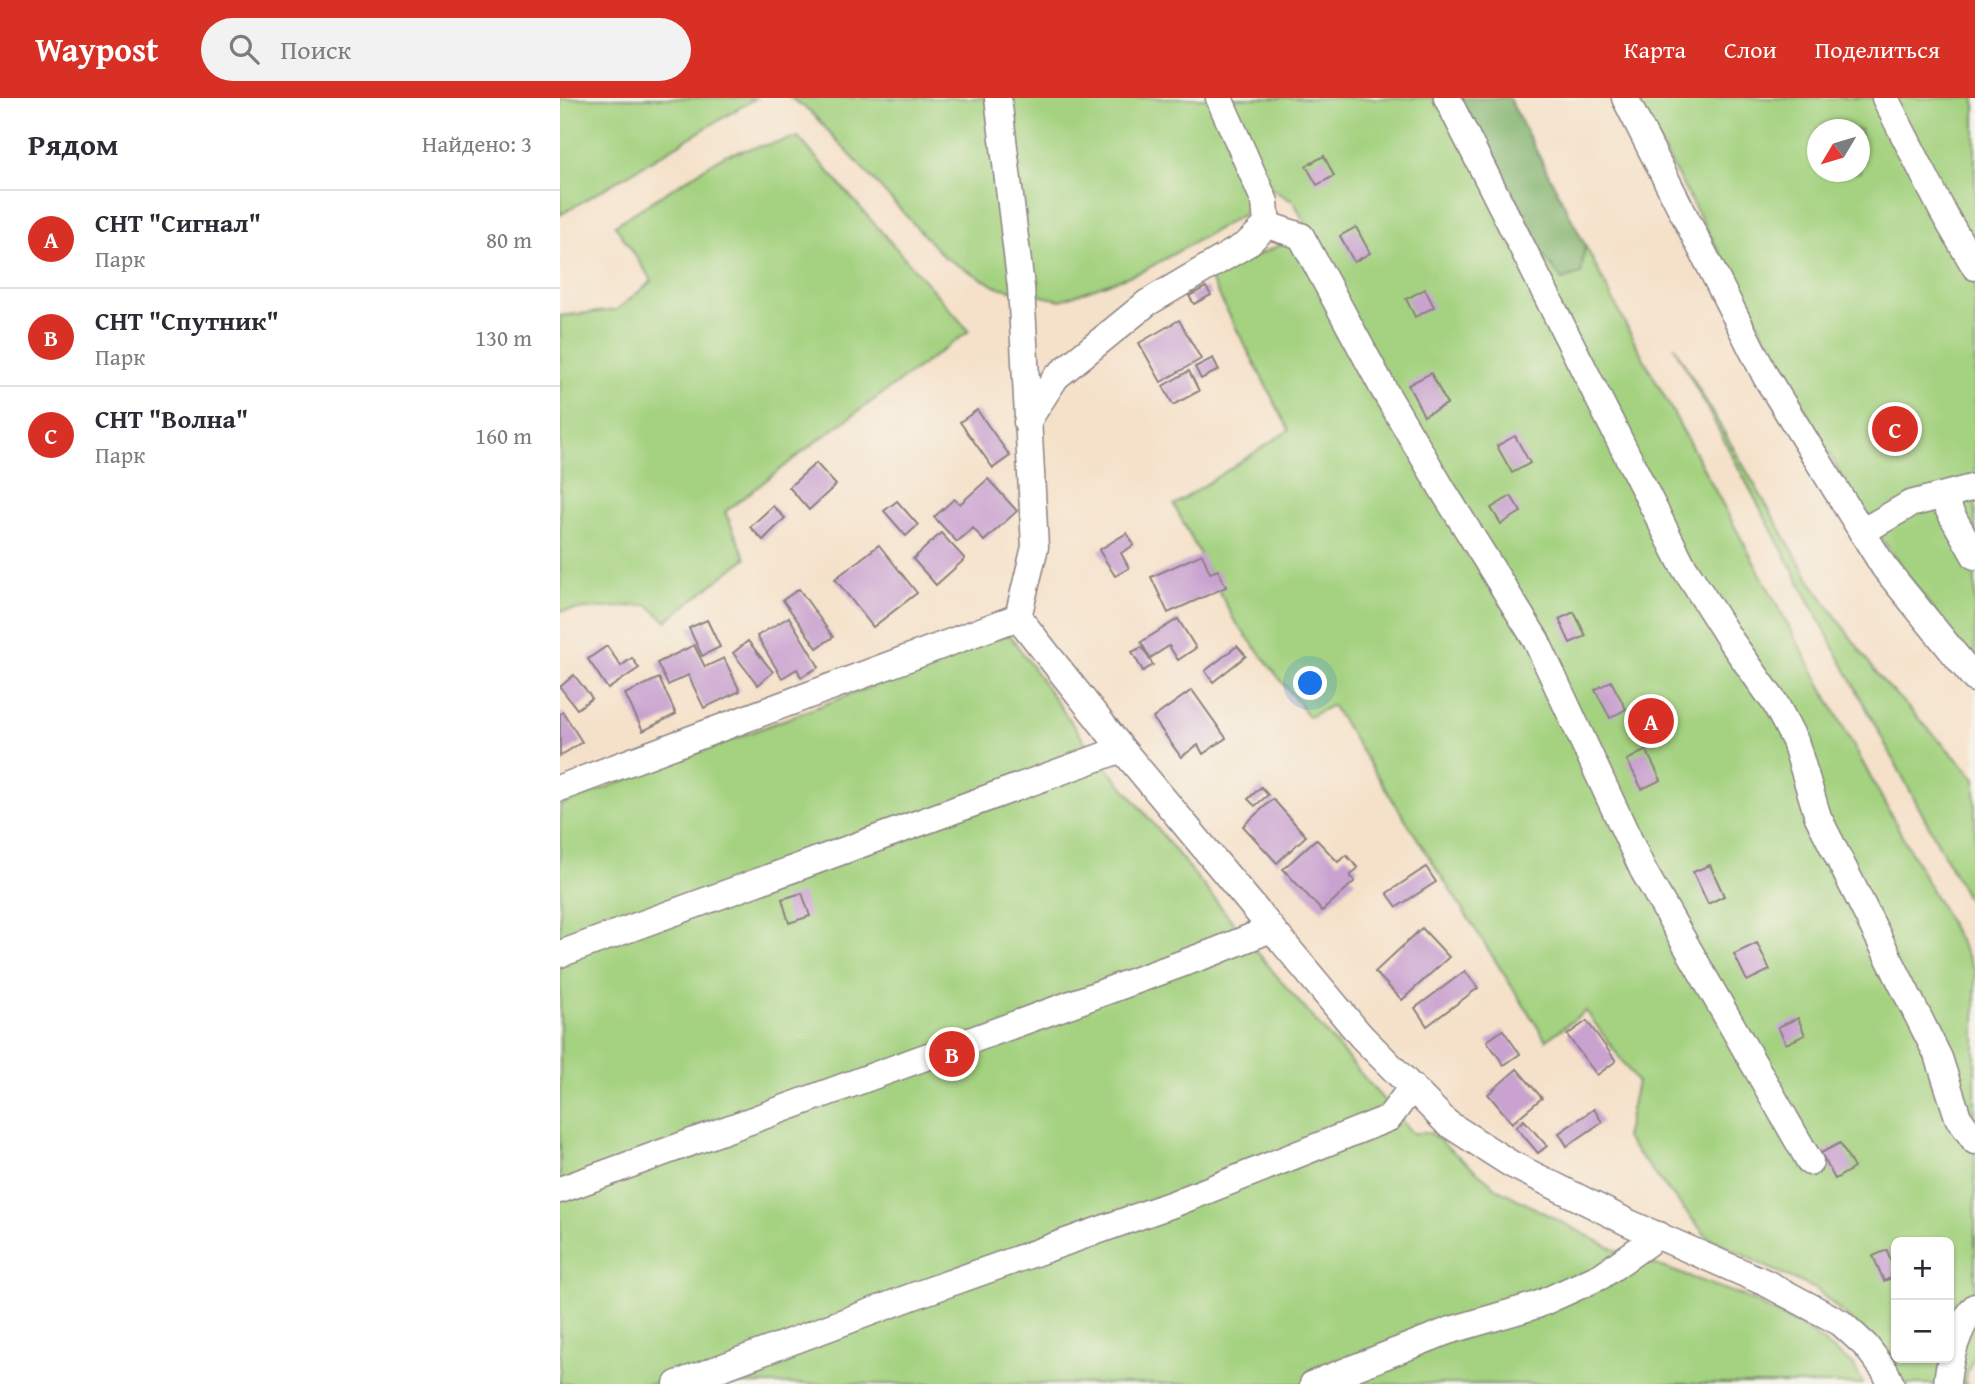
<!DOCTYPE html>
<html lang="ru">
<head>
<meta charset="utf-8">
<style>
	body { margin:0; font-family:"Gentium Book Plus",serif; background:#f2f2f3; color:#2b2b33 }
	.controls { position:absolute; right:21px; bottom:21px; display:grid; overflow:hidden; border-radius:10px; box-shadow:0 2px 5px #0004 }
	.controls button { width:63px; height:63px; display:grid; place-items:center; padding:0; border:0; border-bottom:2px solid #e1e1e2; background:#fff; color:#2b2b33; font:35px sans-serif }
	.compass { position:absolute; left:1247px; top:21px; width:63px; height:63px; border-radius:50%; background:#fff; box-shadow:0 2px 5px #0004; rotate:232deg }
	.you { position:absolute; left:751px; top:586px; width:24px; height:24px; margin:-18px; border:5px solid #fff; border-radius:50%; background:#1a73e8; box-shadow:0 0 0 10px #1a73e833 }
	.badge { display:grid; place-items:center; width:46px; height:46px; border-radius:50%; background:#d93025; color:#fff; font-size:23px; font-weight:700 }
	.pin { position:absolute; translate:-50% -50%; border:4px solid #fff; box-shadow:0 2px 7px #0006 }
	.list { margin:0; padding:0; list-style:none }
	h2 { display:flex; justify-content:space-between; align-items:center; height:91px; margin:0; padding:0 28px; font-size:30px }
	h2 small { font-size:23px; font-weight:400; color:#7c7c81 }
	.list li { display:grid; grid-template-columns:46px 1fr auto; gap:21px; align-items:center; box-sizing:border-box; height:98px; padding:0 28px; border-top:2px solid #e1e1e2 }
	.list b { display:block; font-size:26px; white-space:nowrap }
	.list p { margin:0; font-size:23px; white-space:nowrap; color:#7c7c81 }
	.list em { font-size:23px; font-style:normal; color:#7c7c81 }
	.icon { flex:none; width:38px; height:38px; fill:none; stroke:currentColor; stroke-width:2; stroke-linecap:round; stroke-linejoin:round }
	.map { position:relative; flex:none; width:1415px; height:1286px; overflow:hidden }
	header { display:flex; align-items:center; gap:42px; box-sizing:border-box; height:98px; padding:0 35px; background:#d93025; color:#fff }
	header strong { font-size:33px }
	nav { display:flex; gap:38px; margin-inline-start:auto; font-size:24px }
	.search { width:490px; height:63px; background:#f2f2f3; display:flex; align-items:center; gap:18px; box-sizing:border-box; padding:0 24px; border-radius:38px; color:#7c7c81; font-size:26px }
	main { display:flex }
	aside { flex:1; background:#fff }
	.map>svg:first-child { display:block }
	.green { fill:#a4d280; stroke:#637a5e; stroke-width:2; fill-rule:evenodd }
	.forest { fill:#83b46e; stroke:#526b54; stroke-width:2 }
	.building { fill:#c9a2d0 }
	.lines { fill:none; stroke-linecap:round; stroke-linejoin:round }
	.minor-casing { stroke:#8c8282; stroke-width:29 }
	.minor { stroke:#fff; stroke-width:26 }
</style>
</head>
<body>
<header>
<strong>Waypost</strong>
<div class="search"><svg class="icon" aria-label="search" viewBox="0 0 24 24"><circle cx="10" cy="10" r="6"/><path d="M15 15l6 6"/></svg>Поиск</div>
<nav><a>Карта</a><a>Слои</a><a>Поделиться</a></nav>
</header>
<main>
<aside>
<h2>Рядом<small>Найдено: 3</small></h2>
<ul class="list">
<li><span class="badge">A</span><div><b>СНТ &quot;Сигнал&quot;</b><p>Парк</p></div><em>80 m</em></li>
<li><span class="badge">B</span><div><b>СНТ &quot;Спутник&quot;</b><p>Парк</p></div><em>130 m</em></li>
<li><span class="badge">C</span><div><b>СНТ &quot;Волна&quot;</b><p>Парк</p></div><em>160 m</em></li>
</ul>
</aside>
<div class="map">
<svg width="1415" height="1286" viewBox="0 0 1415 1286">
	<rect width="100%" height="100%" fill="#f7f3e8"/>
	<filter id="ink" filterUnits="userSpaceOnUse"><feTurbulence type="fractalNoise" baseFrequency=".0143" numOctaves="2"/><feDisplacementMap in="SourceGraphic" scale="14" xChannelSelector="R" yChannelSelector="G"/><feConvolveMatrix kernelMatrix="1 2 1 2 8 2 1 2 1" color-interpolation-filters="sRGB"/></filter>
	<filter id="wash" filterUnits="userSpaceOnUse"><feTurbulence type="fractalNoise" baseFrequency=".00686" numOctaves="4" result="noise"/><feDisplacementMap in="SourceGraphic" scale="28" xChannelSelector="R" yChannelSelector="G"/><feGaussianBlur stdDeviation="1.57" result="paint"/><feColorMatrix in="noise" values="0 0 0 0 0 0 0 0 0 0 0 0 0 0 0 0 0 1.4 0 .05"/><feComposite in="paint" operator="in"/></filter>
	<g filter="url(#wash)">
		<rect width="100%" height="100%" fill="#f5e1c9"/>
		<g class="green">
			<path d="M0,0H196L0,117Z"/>
			<path d="M230,0H654L705,104L583,173L501,202L437,189L384,159L250,13Z"/>
			<path d="M670,0H897L1021,175L1025,147L1071,237L1415,872V1255L1404,1283L1407,1286H1342L1328,1256L1256,1191L1209,1170L1147,1139L1065,1040L1077,984L1026,913L986,942L772,607L749,619L674,522L614,407L729,332L649,178L734,141L819,270L734,104L710,90ZM1336,1144H1389V1260H1336Z"/>
			<path d="M1075,0H1415V569L1299,410ZM1258,32H1300V74H1258Z"/>
			<path d="M238,39L409,233L253,346L165,414L186,460L106,523L88,507L0,513V218L56,212L92,183L55,127L165,57Z"/>
			<path d="M1114,248L1251,484L1320,580L1415,680V815Z"/>
			<path d="M449,536L530,651L562,687L715,876L852,1035H870L938,1091L1057,1153L1183,1198L1249,1233L1294,1268L1303,1286H0V707Z"/>
		</g>
		<path class="forest" d="M897,0H949L1025,147L1021,176L1002,182L964,133Z"/>
		<g id="blocks">
			<g class="building">
				<path d="M764,58L774,78L757,87L746,68Z"/>
				<path d="M796,129L810,155L794,164L780,138Z"/>
				<path d="M646,189L651,197L634,206L629,198Z"/>
				<path d="M865,191L874,209L855,219L846,201Z"/>
				<path d="M619,222L641,261L601,284L579,245Z"/>
				<path d="M653,260L659,272L641,281L635,269Z"/>
				<path d="M629,273L639,293L613,307L603,288Z"/>
				<path d="M871,275L887,306L864,318L848,287Z"/>
				<path d="M417,312L450,358L433,370L400,324Z"/>
				<path d="M955,338L970,365L952,375L937,348Z"/>
				<path d="M256,365L276,387L249,412L229,389Z"/>
				<path d="M428,381L457,413L424,443L413,430L397,444L374,419L394,401L400,406Z"/>
				<path d="M951,398L961,414L941,426L931,410Z"/>
				<path d="M337,403L358,427L346,438L324,413Z"/>
				<path d="M213,408L225,420L203,442L190,429Z"/>
				<path d="M381,435L405,461L376,487L353,461Z"/>
				<path d="M567,435L574,447L561,455L569,470L555,478L539,452Z"/>
				<path d="M319,447L357,495L313,529L275,481Z"/>
				<path d="M642,456L650,475L658,472L666,489L608,515L591,479Z"/>
				<path d="M239,491L273,539L257,550L223,502Z"/>
				<path d="M1014,514L1026,538L1010,545L999,521Z"/>
				<path d="M229,519L259,569L241,579L237,571L222,580L197,538Z"/>
				<path d="M618,521L636,550L618,562L609,548L590,560L581,544Z"/>
				<path d="M147,522L160,549L142,558L129,530Z"/>
				<path d="M188,543L213,574L198,587L173,555Z"/>
				<path d="M134,547L145,569L164,560L180,593L144,610L128,577L108,587L97,565Z"/>
				<path d="M47,548L61,568L72,560L79,570L48,591L28,561Z"/>
				<path d="M677,548L686,558L653,584L645,573Z"/>
				<path d="M582,549L593,567L583,573L572,554Z"/>
				<path d="M14,577L32,600L17,611L0,589Z"/>
				<path d="M99,580L116,616L83,633L65,596Z"/>
				<path d="M1051,583L1066,611L1050,620L1035,592Z"/>
				<path d="M632,592L666,640L643,656L638,647L621,659L593,620Z"/>
				<path d="M3,614L22,644L0,658V616Z"/>
				<path d="M1086,652L1101,682L1082,691L1067,662Z"/>
				<path d="M701,689L708,697L695,708L688,701Z"/>
				<path d="M713,701L746,738L717,765L683,728Z"/>
				<path d="M756,741L778,764L786,757L798,770L790,778L795,783L762,813L723,771Z"/>
				<path d="M1150,767L1164,798L1148,806L1133,774Z"/>
				<path d="M866,769L876,784L837,809L827,795Z"/>
				<path d="M242,795L250,818L229,825L222,801Z"/>
				<path d="M862,830L889,859L842,902L815,874Z"/>
				<path d="M1197,845L1210,872L1187,883L1174,856Z"/>
				<path d="M905,873L918,890L867,928L855,910Z"/>
				<path d="M1238,920L1245,937L1226,946L1218,929Z"/>
				<path d="M1027,923L1056,963L1037,977L1007,937Z"/>
				<path d="M943,932L960,956L944,967L927,943Z"/>
				<path d="M957,971L982,1000L952,1025L928,996Z"/>
				<path d="M1034,1011L1042,1024L1007,1048L999,1035Z"/>
				<path d="M964,1022L987,1048L978,1055L956,1029Z"/>
				<path d="M1280,1045L1294,1070L1275,1081L1261,1055Z"/>
				<path d="M1327,1152L1336,1178L1324,1183L1313,1158Z"/>
			</g>
		</g>
	</g>
	<g filter="url(#ink)">
		<use href="#blocks" fill-opacity="0" stroke="#8c8282" stroke-width="2"/>
		<g class="lines">
			<defs>
				<g id="minor">
					<path d="M438,0L461,189L475,449L458,519"/>
					<path d="M887,0L1122,466L1171,543L1215,605L1235,643L1258,719L1379,960L1398,1019L1415,1043"/>
					<path d="M1065,0L1206,279L1324,469L1415,581"/>
					<path d="M1325,0L1384,116L1415,169"/>
					<path d="M707,127L741,138L824,292L884,394L976,542L1083,772L1250,1064"/>
					<path d="M467,324L496,279L587,205L687,146L707,127L705,104L659,0"/>
					<path d="M1381,398L1415,458"/>
					<path d="M1302,434L1350,406L1415,389"/>
					<path d="M458,519L562,651L801,938L887,1025L951,1066L1069,1125L1206,1185L1281,1225L1306,1248L1325,1273L1331,1286"/>
					<path d="M0,690L458,519"/>
					<path d="M0,856L562,651"/>
					<path d="M0,1092L654,854L711,831"/>
					<path d="M117,1286L359,1196L613,1106L829,1020L852,989"/>
					<path d="M753,1286L888,1233L977,1207L1041,1178L1099,1137"/>
					<path d="M1387,1286C1389,1261 1398,1229 1415,1209"/>
				</g>
			</defs>
			<use href="#minor" class="minor-casing"/>
			<use href="#minor" class="minor"/>
		</g>
	</g>
</svg>
<div class="controls">
<button>+</button>
<button>−</button>
</div>
<svg class="compass" viewBox="-18 -18 36 36"><path d="M0-13l5 13h-10z" fill="#e53935"/><path d="M0 13l5-13h-10z" fill="#7c7c81"/></svg>
<div class="you"></div>
<div class="pin badge" style="left:1091px;top:623px">A</div>
<div class="pin badge" style="left:392px;top:956px">B</div>
<div class="pin badge" style="left:1335px;top:331px">C</div>
</div>
</main>
</body>
</html>
